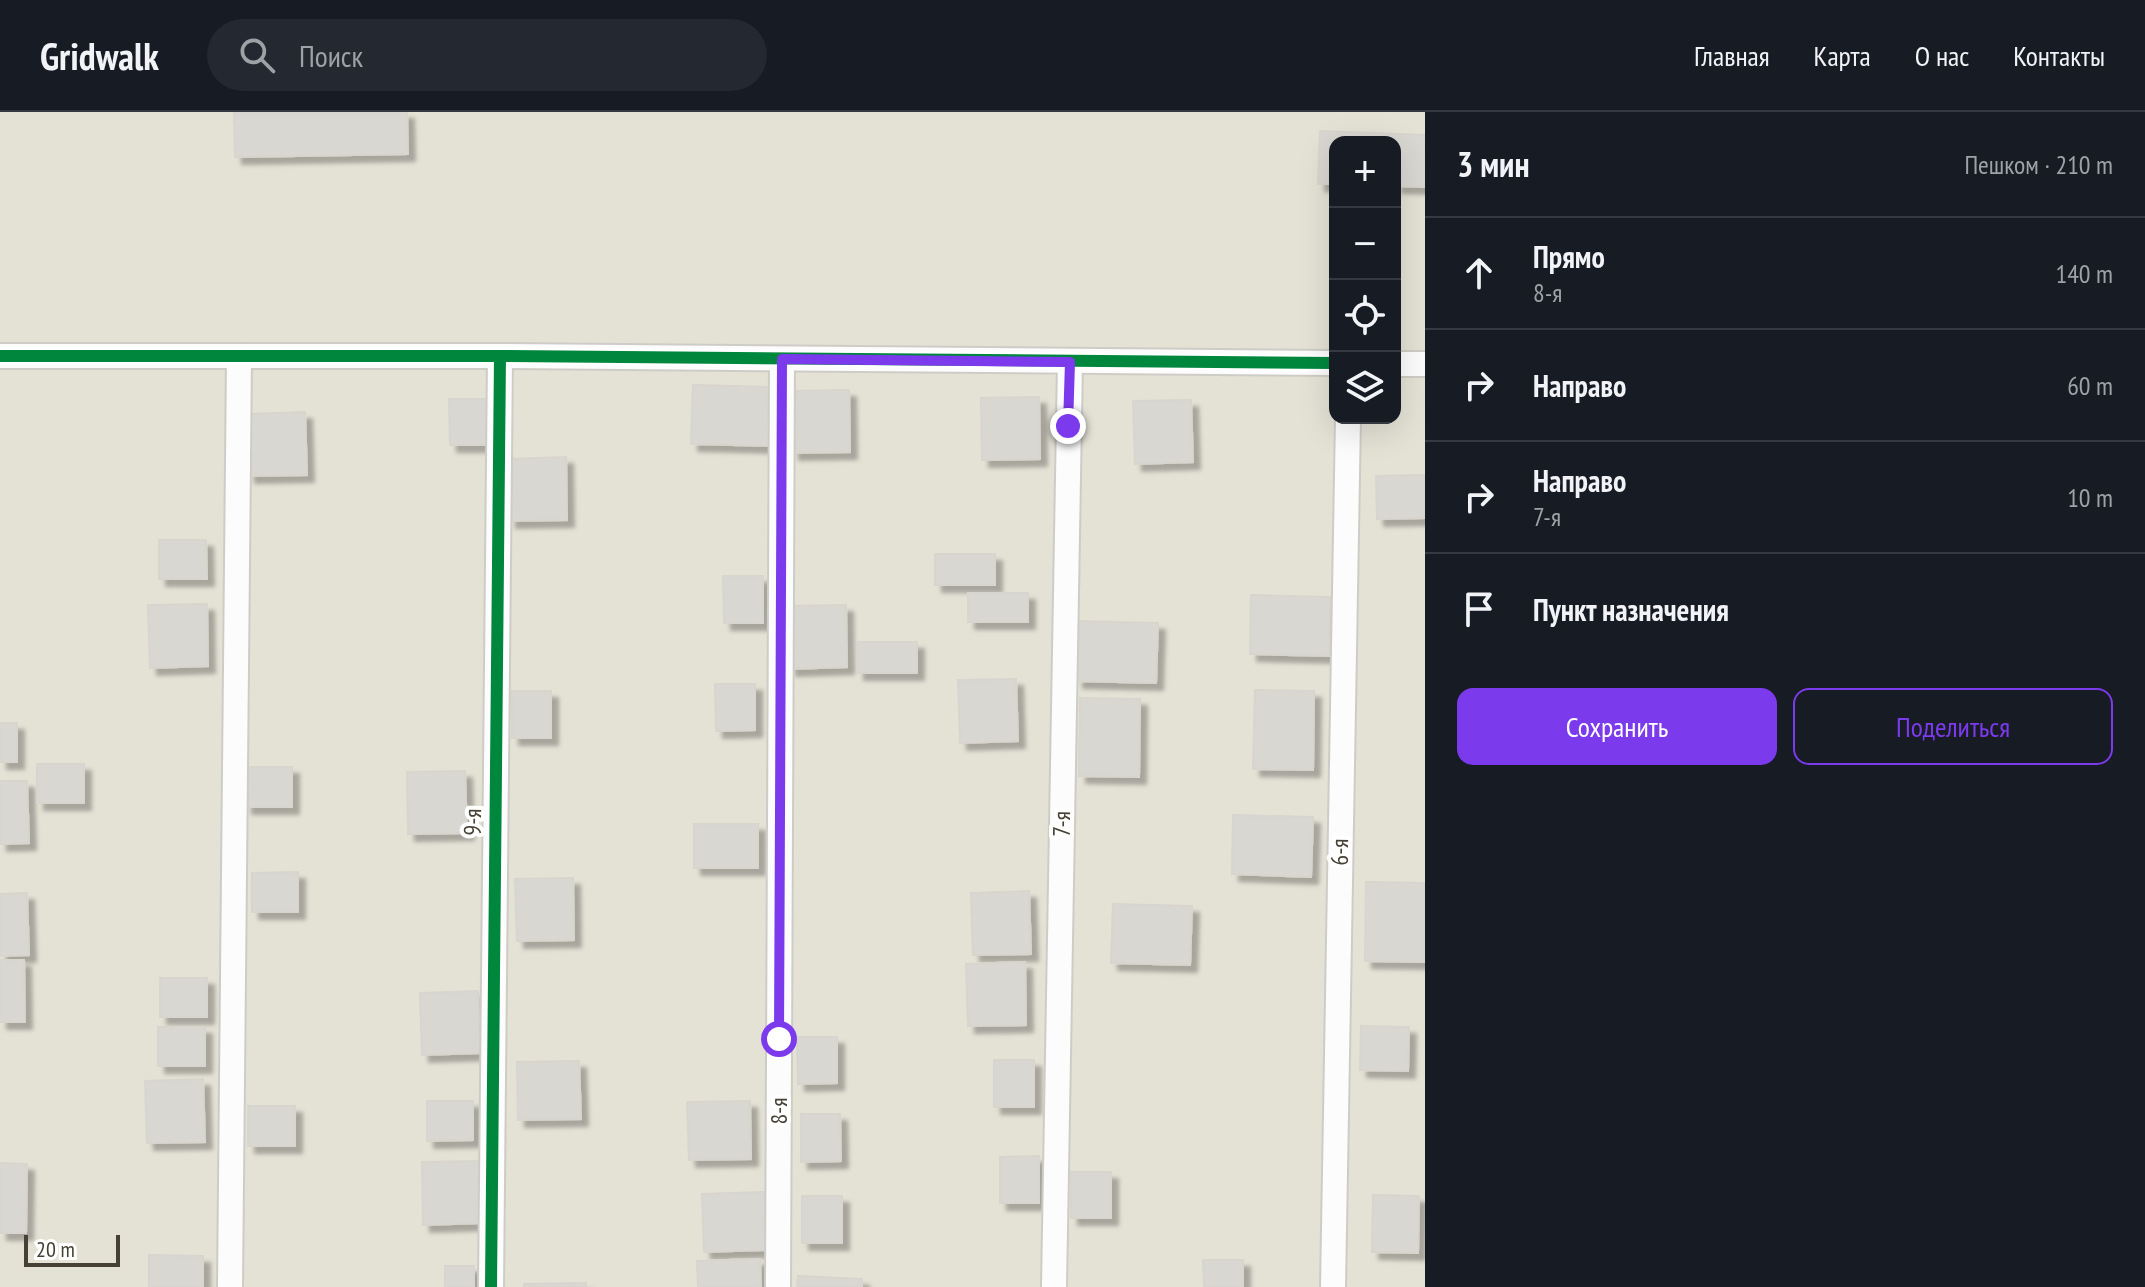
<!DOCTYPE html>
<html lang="ru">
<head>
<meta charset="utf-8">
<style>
	body { margin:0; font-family:"PT Sans Narrow",sans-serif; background:#242831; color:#f1f3f6 }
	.controls { position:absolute; right:24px; top:24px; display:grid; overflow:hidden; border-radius:16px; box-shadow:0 8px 32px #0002 }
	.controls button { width:72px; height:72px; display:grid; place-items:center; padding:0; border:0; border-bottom:2px solid #363941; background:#171b24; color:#f1f3f6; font:40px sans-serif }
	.scale { position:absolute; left:24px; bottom:20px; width:96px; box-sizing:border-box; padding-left:8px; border:4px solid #464134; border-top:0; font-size:22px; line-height:28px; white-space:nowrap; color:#464134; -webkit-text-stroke:6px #fff; paint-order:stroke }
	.stop { position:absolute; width:24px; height:24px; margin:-18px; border:6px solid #7c3aed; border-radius:50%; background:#fff }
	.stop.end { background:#7c3aed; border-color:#fff; box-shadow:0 2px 8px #0008 }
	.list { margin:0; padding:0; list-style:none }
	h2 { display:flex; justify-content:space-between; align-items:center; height:104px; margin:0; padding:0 32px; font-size:34px }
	h2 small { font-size:26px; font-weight:400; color:#9ea1a6 }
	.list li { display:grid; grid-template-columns:52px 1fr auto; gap:24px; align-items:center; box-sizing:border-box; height:112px; padding:0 32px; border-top:2px solid #363941 }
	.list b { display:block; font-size:30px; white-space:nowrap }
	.list p { margin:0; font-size:26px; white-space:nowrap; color:#9ea1a6 }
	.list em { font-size:26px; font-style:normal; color:#9ea1a6 }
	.actions { display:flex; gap:16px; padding:24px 32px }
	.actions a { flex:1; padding:18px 0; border:2px solid #7c3aed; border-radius:16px; text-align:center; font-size:28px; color:#7c3aed }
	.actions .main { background:#7c3aed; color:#fff }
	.icon { flex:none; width:44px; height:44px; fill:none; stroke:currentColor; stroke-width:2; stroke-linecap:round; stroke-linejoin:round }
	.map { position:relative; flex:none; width:1425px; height:1175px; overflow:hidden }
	header { display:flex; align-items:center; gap:48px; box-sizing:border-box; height:112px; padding:0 40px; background:#171b24; border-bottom:2px solid #363941 }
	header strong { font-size:38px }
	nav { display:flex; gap:44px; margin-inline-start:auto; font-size:28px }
	.search { width:560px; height:72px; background:#242831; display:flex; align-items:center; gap:20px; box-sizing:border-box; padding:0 28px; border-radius:44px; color:#9ea1a6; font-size:30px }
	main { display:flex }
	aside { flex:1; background:#171b24 }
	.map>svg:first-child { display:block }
	.residential { fill:#e4e1d5; fill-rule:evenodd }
	.building { fill:#d9d7d1; stroke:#d8d5ce; stroke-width:2; filter:url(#shadow) }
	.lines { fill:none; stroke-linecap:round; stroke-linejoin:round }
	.minor-casing { stroke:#ceccc6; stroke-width:28 }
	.minor { stroke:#fdfcfc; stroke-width:24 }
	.cycleway-casing { stroke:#fff; stroke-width:17 }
	.cycleway { stroke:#00873e; stroke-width:12 }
	.route { stroke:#7c3aed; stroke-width:10 }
	.labels { text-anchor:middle; stroke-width:8; stroke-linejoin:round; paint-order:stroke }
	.street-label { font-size:24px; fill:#464134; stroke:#fff }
</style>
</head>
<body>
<header>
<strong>Gridwalk</strong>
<div class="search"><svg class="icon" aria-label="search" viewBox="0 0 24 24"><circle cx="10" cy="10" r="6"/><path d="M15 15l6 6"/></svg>Поиск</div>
<nav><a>Главная</a><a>Карта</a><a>О нас</a><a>Контакты</a></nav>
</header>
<main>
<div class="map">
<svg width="1425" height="1175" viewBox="0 0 1425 1175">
	<defs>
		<filter id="shadow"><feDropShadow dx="7" dy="7" stdDeviation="2" flood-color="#0004"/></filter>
	</defs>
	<rect width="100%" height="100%" fill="#f0eee8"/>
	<path class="residential" d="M0,0H1425V1175H0ZM1335,30H1395V306H1335Z"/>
	<g class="building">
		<path d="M234,0H407L408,42L235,45Z"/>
		<path d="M1320,19L1425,23V75L1395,74V30H1335V72H1318Z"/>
		<path d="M693,273L772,275L770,334L691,332Z"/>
		<path d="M849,278L850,340L792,341L791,279Z"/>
		<path d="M1039,285L1040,347L982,348L981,286Z"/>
		<path d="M449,287H489V333H450Z"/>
		<path d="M1191,288L1193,350L1135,352L1133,289Z"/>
		<path d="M305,300L307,363L248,364L247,302Z"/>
		<path d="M566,345L567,408L509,409L508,347Z"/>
		<path d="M1425,363V406L1377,407L1376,364Z"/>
		<path d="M159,428H206L207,467H159Z"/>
		<rect x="935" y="442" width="60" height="31"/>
		<path d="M723,464H763V511H724Z"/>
		<rect x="968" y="481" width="60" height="29"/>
		<path d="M1251,483L1330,485L1329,544L1250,542Z"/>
		<path d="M207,492L208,554L150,556L148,493Z"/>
		<path d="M846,493L847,555L789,557L787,494Z"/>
		<path d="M1078,509L1158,511L1156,571L1076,569Z"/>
		<rect x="857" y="530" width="60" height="31"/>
		<path d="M1016,567L1018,629L960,631L958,568Z"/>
		<path d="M715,572H755V618L716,619Z"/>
		<path d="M1255,578L1314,579L1313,658L1253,657Z"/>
		<rect x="512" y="579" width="39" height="47"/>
		<path d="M1080,586L1140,587L1139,665L1079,664Z"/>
		<rect x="0" y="611" width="17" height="39"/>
		<rect x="37" y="652" width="47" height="39"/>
		<rect x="245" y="655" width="47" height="40"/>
		<path d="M465,659L467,721L408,722L407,660Z"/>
		<path d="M0,669H27L29,731L0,732Z"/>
		<path d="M1233,703L1313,705L1311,765L1232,762Z"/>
		<rect x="694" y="712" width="64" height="44"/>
		<path d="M298,760V800H252V761Z"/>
		<path d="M573,766L574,828L517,829L515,767Z"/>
		<path d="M1366,770L1425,771L1424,850L1365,849Z"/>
		<path d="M1029,779L1031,842L973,843L971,781Z"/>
		<path d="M27,781L29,843L0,844V782Z"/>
		<path d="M1113,792L1192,794L1190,853L1111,851Z"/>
		<path d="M0,848H24L25,910H0Z"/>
		<path d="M1025,850L1026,913L968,914L966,852Z"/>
		<rect x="160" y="866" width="47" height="39"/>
		<path d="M478,879L480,941L422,943L420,881Z"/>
		<path d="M1361,914L1409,915L1408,959L1360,958Z"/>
		<rect x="158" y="915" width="47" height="39"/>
		<path d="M797,925H837V971L798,972Z"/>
		<rect x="994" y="948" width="40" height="47"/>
		<path d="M579,949L581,1007L518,1008L517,950Z"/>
		<path d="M203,967L205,1030L147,1031L145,969Z"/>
		<path d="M427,989H473V1028L427,1029Z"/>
		<path d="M750,989L751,1047L689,1048L687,990Z"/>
		<rect x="248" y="994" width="47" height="40"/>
		<path d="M801,1002H840L841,1049L801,1050Z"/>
		<path d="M1039,1044V1091H1000V1045Z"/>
		<path d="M480,1049L482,1111L423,1113L422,1050Z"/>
		<path d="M0,1051L27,1052L26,1121H0Z"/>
		<rect x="1071" y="1060" width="40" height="46"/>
		<path d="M765,1080L766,1138L704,1140L702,1082Z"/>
		<path d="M1373,1083L1419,1084L1418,1141L1372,1140Z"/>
		<rect x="802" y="1084" width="40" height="47"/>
		<path d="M149,1143L203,1144V1175H149Z"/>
		<path d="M760,1147L761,1175H698L697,1149Z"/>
		<path d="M1203,1148H1243V1175H1204Z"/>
		<rect x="445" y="1154" width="29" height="21"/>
		<path d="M798,1164L862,1167V1175H797Z"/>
		<path d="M586,1171V1175H524V1172Z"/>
	</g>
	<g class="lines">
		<defs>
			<g id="minor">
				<path d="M0,244H500L1335,251"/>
				<path d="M1395,252H1425"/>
				<path d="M230,1175L239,245"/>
				<path d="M491,1175L500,244"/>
				<path d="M778,1175L782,247"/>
				<path d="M1054,1175L1070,250"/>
				<path d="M1333,1175L1348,306"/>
			</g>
		</defs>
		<use href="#minor" class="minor-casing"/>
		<use href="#minor" class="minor"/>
		<defs>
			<g id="cycleway">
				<path d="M0,244H500L1335,251"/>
				<path d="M491,1175L500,244"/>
			</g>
		</defs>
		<use href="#cycleway" class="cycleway-casing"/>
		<use href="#cycleway" class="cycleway"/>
	</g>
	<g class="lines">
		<path class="route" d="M779,927L782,247L1070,250L1068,314"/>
	</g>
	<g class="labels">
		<g class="street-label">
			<text transform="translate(473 710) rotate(-89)" y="8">9-я</text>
			<text transform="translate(1062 712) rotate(-89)" y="8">7-я</text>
			<text transform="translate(1340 740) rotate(-89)" y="8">6-я</text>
			<text transform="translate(779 999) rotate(-90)" y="8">8-я</text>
		</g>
	</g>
</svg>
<div class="controls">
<button>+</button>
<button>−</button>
<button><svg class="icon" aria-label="locate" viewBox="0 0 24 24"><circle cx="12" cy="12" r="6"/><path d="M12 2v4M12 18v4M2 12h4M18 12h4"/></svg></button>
<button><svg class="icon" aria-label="layers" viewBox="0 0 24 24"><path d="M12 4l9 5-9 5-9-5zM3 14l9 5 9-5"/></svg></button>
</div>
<div class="scale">20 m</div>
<div class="stop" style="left:779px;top:927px"></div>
<div class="stop end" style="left:1068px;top:314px"></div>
</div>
<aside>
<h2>3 мин<small>Пешком · 210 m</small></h2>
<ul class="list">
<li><svg class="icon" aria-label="ahead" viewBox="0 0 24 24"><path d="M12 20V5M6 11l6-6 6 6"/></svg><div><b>Прямо</b><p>8-я</p></div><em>140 m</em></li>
<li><svg class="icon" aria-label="right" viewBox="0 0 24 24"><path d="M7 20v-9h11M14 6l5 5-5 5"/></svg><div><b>Направо</b></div><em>60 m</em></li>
<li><svg class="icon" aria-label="right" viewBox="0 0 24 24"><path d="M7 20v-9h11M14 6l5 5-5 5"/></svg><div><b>Направо</b><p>7-я</p></div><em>10 m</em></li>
<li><svg class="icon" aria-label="arrive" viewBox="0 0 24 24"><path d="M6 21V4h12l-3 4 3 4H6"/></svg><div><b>Пункт назначения</b></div></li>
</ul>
<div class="actions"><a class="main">Сохранить</a><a>Поделиться</a></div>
</aside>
</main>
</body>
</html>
